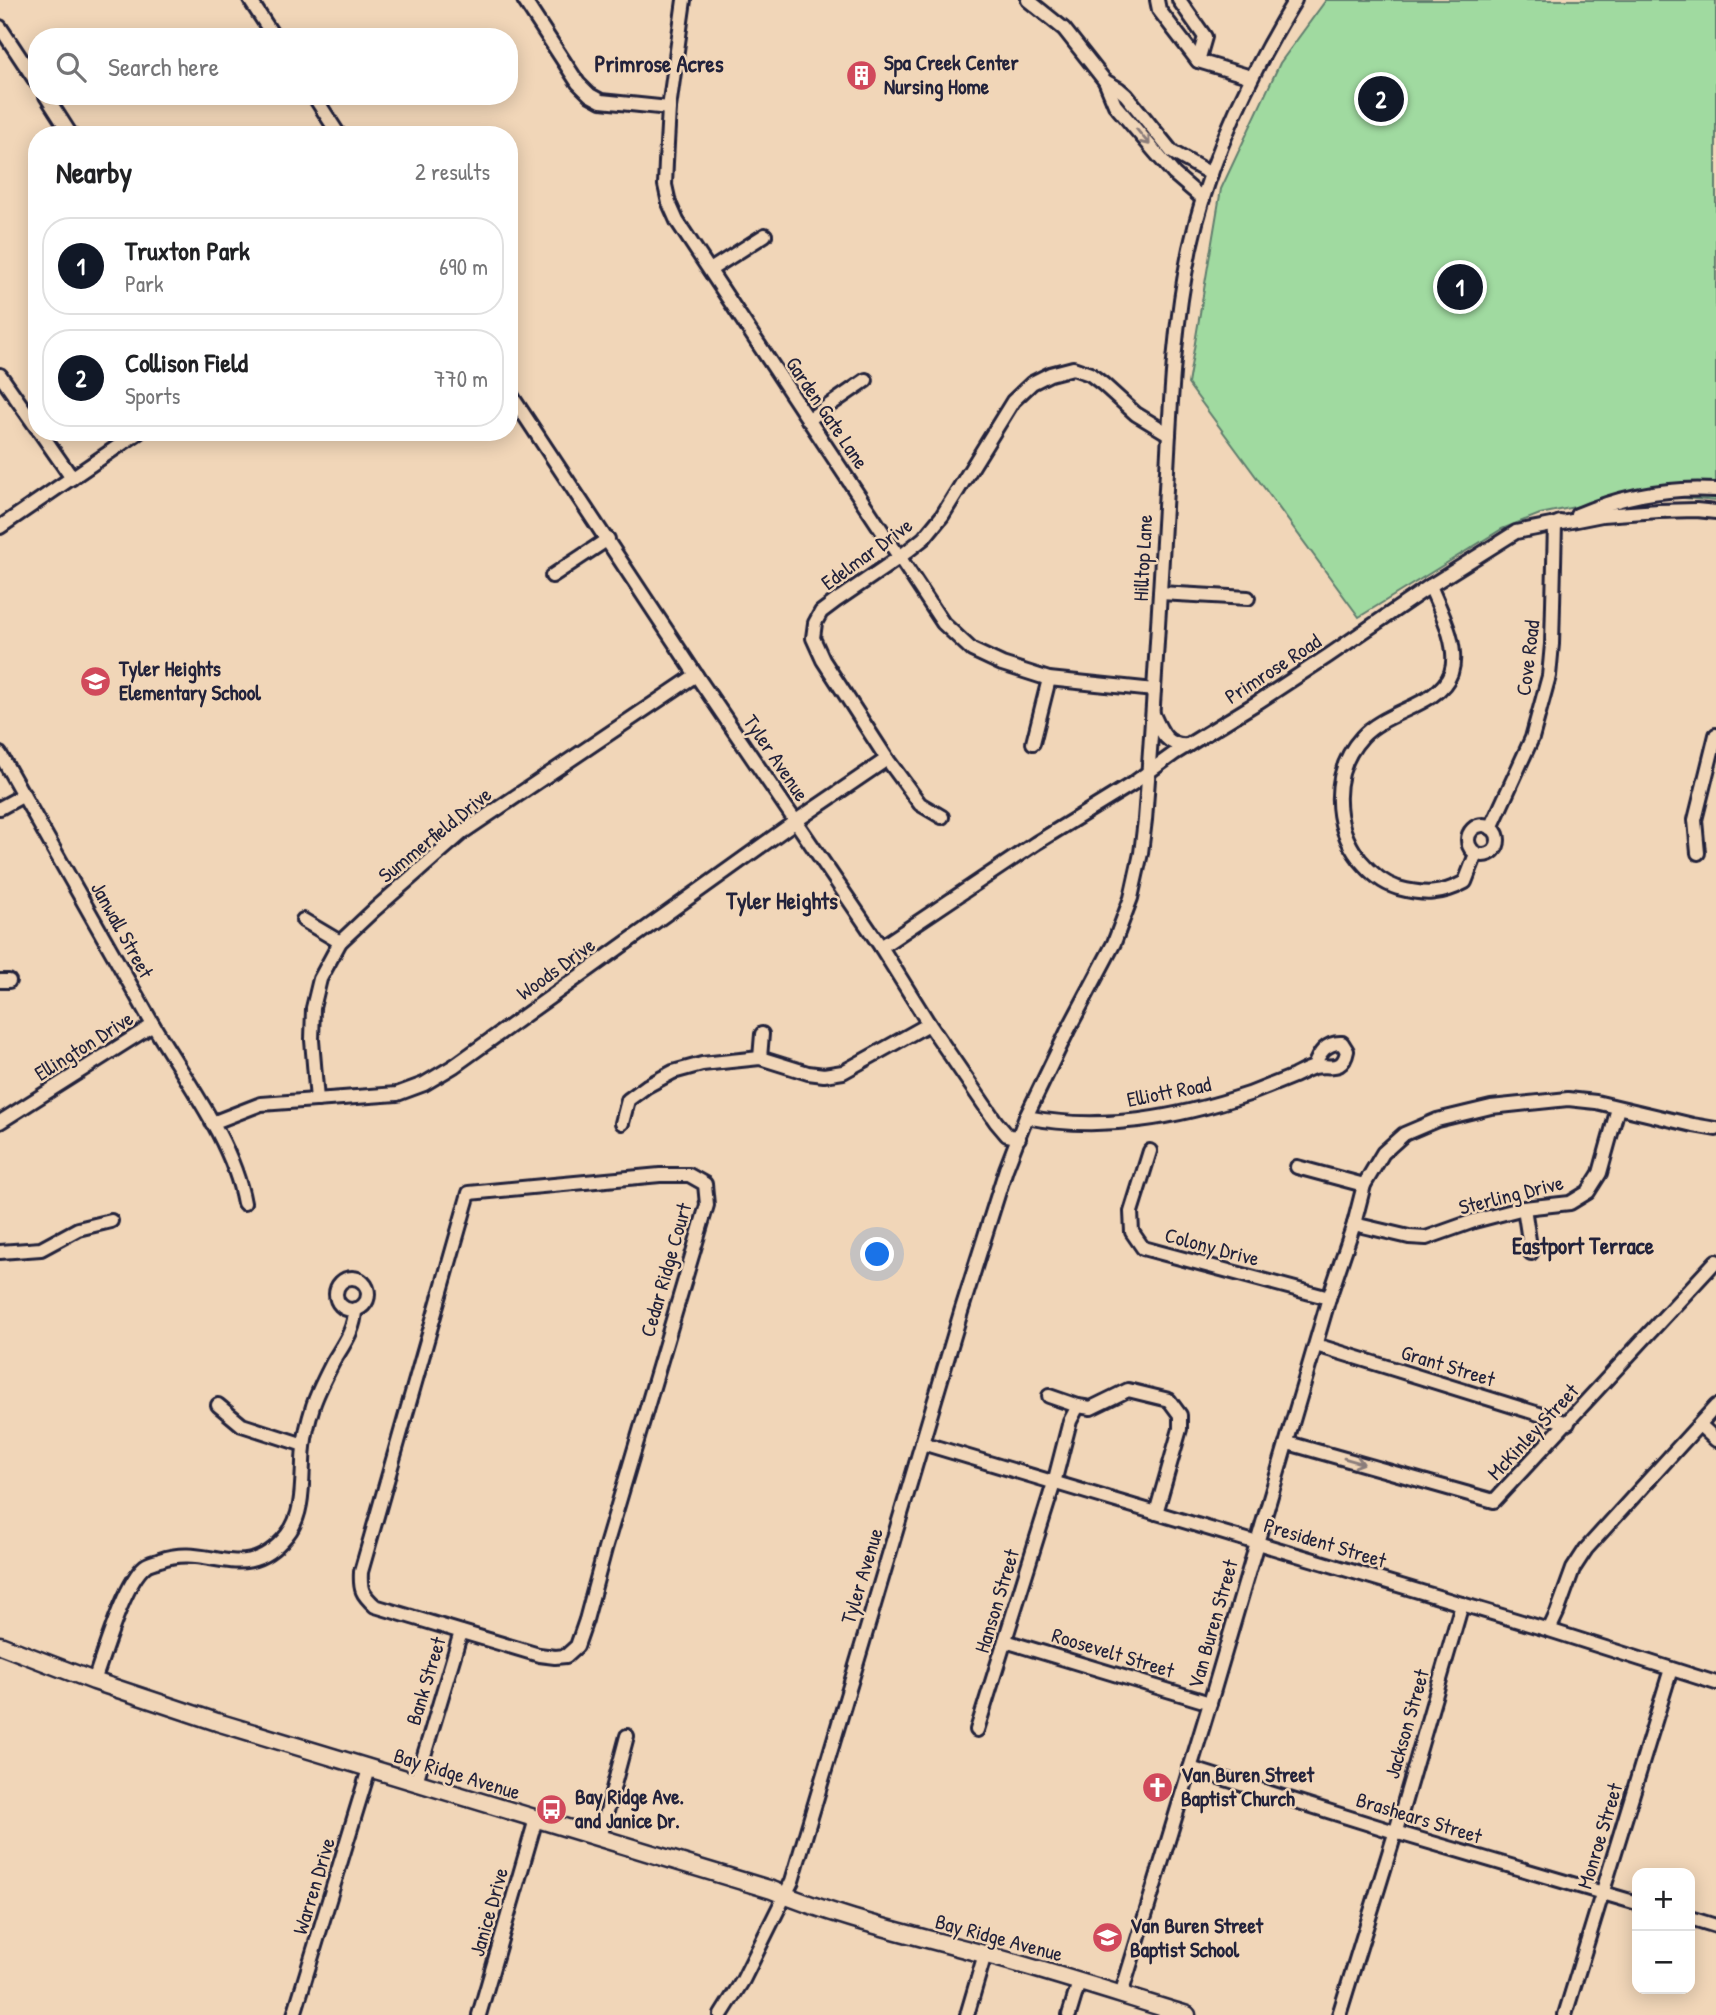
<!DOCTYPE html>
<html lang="en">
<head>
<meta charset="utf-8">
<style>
	body { margin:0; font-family:"Patrick Hand",sans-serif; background:#f6f6f6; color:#202124 }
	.controls { position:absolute; right:21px; bottom:21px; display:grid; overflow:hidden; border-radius:14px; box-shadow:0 4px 18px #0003 }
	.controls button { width:63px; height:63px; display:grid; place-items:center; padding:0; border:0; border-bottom:2px solid #e0e0e0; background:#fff; color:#202124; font:35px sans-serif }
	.you { position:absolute; left:878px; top:1255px; width:24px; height:24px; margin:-18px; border:5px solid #fff; border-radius:50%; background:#1a73e8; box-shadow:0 0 0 10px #1a73e833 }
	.badge { display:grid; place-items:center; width:46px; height:46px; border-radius:50%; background:#111827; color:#fff; font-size:23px; font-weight:700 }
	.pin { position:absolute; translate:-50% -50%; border:4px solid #fff; box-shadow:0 2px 7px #0006 }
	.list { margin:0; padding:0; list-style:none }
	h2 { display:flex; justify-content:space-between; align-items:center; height:91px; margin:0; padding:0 28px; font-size:30px }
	h2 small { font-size:23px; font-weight:400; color:#757577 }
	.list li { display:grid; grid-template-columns:46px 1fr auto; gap:21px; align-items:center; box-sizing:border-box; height:98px; margin:0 14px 14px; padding:0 14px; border:2px solid #e0e0e0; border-radius:28px }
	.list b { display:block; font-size:26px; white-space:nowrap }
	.list p { margin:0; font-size:23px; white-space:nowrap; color:#757577 }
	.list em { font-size:23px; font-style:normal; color:#757577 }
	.icon { flex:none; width:38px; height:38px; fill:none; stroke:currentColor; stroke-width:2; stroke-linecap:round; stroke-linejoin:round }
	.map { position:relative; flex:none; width:1716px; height:2015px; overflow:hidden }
	.search { position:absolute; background:#fff; box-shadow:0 4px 18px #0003; left:28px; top:28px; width:490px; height:77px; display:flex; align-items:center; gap:18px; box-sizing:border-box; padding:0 24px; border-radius:28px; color:#757577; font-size:26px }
	.panel { position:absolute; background:#fff; box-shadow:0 4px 18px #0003; left:28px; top:126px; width:490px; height:315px; border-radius:28px }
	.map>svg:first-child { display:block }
	.green { fill:#a0daa0; stroke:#617e6e; stroke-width:2 }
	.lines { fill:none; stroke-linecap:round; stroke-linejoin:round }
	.minor-casing { stroke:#22223b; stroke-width:18 }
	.major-casing { stroke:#22223b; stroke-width:21 }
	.minor { stroke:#f1d6b8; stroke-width:12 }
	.major { stroke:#f1d6b8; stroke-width:16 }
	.oneway { stroke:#8a7c7a }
	.labels { text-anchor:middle; stroke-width:5; stroke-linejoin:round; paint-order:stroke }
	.poi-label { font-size:21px; font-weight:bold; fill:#22223b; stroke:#f1d6b8; text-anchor:start }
	.street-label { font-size:21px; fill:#22223b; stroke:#f1d6b8 }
	.neighbourhood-label { font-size:23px; font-weight:bold; fill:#22223b; stroke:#f1d6b8 }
</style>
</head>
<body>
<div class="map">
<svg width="1716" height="2015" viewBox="0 0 1716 2015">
	<rect width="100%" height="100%" fill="#f1d6b8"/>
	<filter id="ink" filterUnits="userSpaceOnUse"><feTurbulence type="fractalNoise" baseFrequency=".0143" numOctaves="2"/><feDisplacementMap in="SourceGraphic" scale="14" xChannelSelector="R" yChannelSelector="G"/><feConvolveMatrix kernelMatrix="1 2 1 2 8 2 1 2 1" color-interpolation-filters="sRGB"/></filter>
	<g filter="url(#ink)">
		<path class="green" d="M1326,0H1716V501L1662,496L1585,505L1540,514L1502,529L1359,617L1188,384L1221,189L1280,63Z"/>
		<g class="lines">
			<defs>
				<g id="minor">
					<path d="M250,0L274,37"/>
					<path d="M524,0L578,83L590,95L601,101L669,108"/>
					<path d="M684,0L669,108L666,162L665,185L669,203L677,221L943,623L972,650L1002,664L1049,679L1154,690"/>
					<path d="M1028,0L1064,29L1105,81L1115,105L1174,174L1203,199"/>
					<path d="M1157,0L1159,10L1198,61L1251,77"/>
					<path d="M1179,0L1205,37L1198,61"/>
					<path d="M0,27L37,83"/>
					<path d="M1105,81L1119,89L1126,95L1172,152L1211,174"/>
					<path d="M46,96L71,135"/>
					<path d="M314,96L339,135"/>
					<path d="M710,270L765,235"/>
					<path d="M0,375L37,428"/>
					<path d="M509,392L696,675L881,947L929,1024L996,1122L1007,1135L1019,1138"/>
					<path d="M808,420L866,380"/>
					<path d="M40,432L72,478"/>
					<path d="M1577,515C1621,496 1668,487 1716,490"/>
					<path d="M0,527L139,432"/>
					<path d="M552,576L608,539"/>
					<path d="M1430,586C1440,609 1460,647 1451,673C1439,706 1386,710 1362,737C1331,771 1332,824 1360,860C1371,873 1382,883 1398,888C1424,895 1441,895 1465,882L1476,854"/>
					<path d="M1160,593L1248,598"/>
					<path d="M1153,714C1161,732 1167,747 1188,745"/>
					<path d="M1033,743L1049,679"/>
					<path d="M0,754C51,844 101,934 152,1023C184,1078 233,1141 244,1203"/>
					<path d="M0,808L24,795"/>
					<path d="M942,817L920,804L887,759L823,660L813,638L815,623L821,612L837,600L900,557L924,538L942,516L1013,401L1032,383L1050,374L1073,368L1090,374L1103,384L1136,414L1169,434"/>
					<circle cx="1483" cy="840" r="15"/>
					<path d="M1491,828L1532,738L1549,676L1552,644L1555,524L1560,522"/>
					<path d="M1698,853L1695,820L1716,735"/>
					<path d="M303,920L340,942"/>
					<path d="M881,947L1036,843L1132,784L1175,753L1258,702L1328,656L1430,586L1516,532L1602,515L1659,511L1696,510L1716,512"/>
					<path d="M0,981H9"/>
					<path d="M760,1058L762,1034"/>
					<path d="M317,1100L312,1040L313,1008L320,979L340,942L374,910L463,832L696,675"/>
					<path d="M1026,1117C1101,1132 1177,1118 1249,1094C1264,1088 1279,1082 1294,1076C1300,1073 1307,1069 1314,1067C1329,1064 1343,1073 1347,1051L1342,1043C1326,1042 1319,1053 1314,1067"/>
					<path d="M0,1122L153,1025"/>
					<path d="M212,1123L261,1104L397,1094L424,1084L454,1066L796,821L887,759"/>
					<path d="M622,1123L628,1100L647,1086L673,1072L702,1064L760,1058L808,1073L824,1075L843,1072L929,1024"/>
					<path d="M1150,1151L1131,1212L1132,1232L1143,1248L1329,1298"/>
					<path d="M1297,1167L1364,1185"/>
					<path d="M660,1175H689L705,1184L707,1205L605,1549L586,1620L577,1646L566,1656L555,1657L539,1655L375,1606C362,1594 360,1590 361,1572L469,1193Z"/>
					<path d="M1524,1208L1531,1253"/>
					<path d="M1354,1224L1409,1237L1426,1238L1474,1221L1524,1208L1570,1203L1588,1192L1600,1173L1618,1108"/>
					<path d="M0,1252L41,1249L78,1229L111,1221"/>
					<circle cx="352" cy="1294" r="16"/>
					<path d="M1316,1345L1568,1423"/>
					<path d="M1049,1396L1078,1406"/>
					<path d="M218,1405L242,1425L304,1445"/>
					<path d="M1700,1425L1716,1440"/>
					<path d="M922,1443L1549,1630L1716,1683"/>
					<path d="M1288,1443L1494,1501L1716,1261"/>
					<path d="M1549,1630L1557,1613L1573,1569L1586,1549L1716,1406"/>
					<path d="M1005,1641L1210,1703"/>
					<path d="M94,1681C104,1654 124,1583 145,1566C149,1563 155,1562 160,1560C209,1542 244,1588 287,1535C306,1512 301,1475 304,1447C305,1434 309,1419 313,1406C318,1391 326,1376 333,1362C343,1345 355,1330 355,1309"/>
					<path d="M977,1730L1054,1483L1070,1421L1078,1406L1091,1408L1128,1390L1169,1400L1180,1415V1429L1156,1513"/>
					<path d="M1190,1768L1395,1832L1637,1903"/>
					<path d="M416,1782L461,1632"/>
					<path d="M600,1838L627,1736"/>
					<path d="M1690,1918L1716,1926"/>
					<path d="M1121,1995L1210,1703L1329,1298L1354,1224L1364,1185L1383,1153L1404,1134L1437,1120L1491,1107L1568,1099L1596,1102L1693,1125L1716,1129"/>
					<path d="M294,2015L369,1769"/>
					<path d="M479,2015L536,1819"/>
					<path d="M721,2015L743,1980L792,1881L961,1312L1006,1169L1026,1117L1068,1030L1114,943L1131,898L1141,853L1145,820C1153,716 1159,611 1165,507C1170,421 1172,334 1190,248C1209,160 1248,77 1295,0"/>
					<path d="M967,2015L985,1954"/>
					<path d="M1069,2015L1079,1982"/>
					<path d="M1339,2015L1398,1824L1462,1604"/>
					<path d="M1565,2015L1671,1669"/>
				</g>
				<path id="major" d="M0,1645L94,1681L217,1722L772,1890C841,1919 915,1935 987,1955C1054,1973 1121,1995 1187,2015"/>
			</defs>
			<use href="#minor" class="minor-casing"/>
			<use href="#major" class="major-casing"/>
			<use href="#minor" class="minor"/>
			<use href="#major" class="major"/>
		</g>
		<defs><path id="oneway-shaft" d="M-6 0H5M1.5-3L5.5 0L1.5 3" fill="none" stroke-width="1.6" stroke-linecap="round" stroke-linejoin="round" transform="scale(1.75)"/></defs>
		<g class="oneway">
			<use href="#oneway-shaft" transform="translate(1143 137) rotate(50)"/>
			<use href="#oneway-shaft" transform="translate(1354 1461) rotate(16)"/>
		</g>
	</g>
	<defs>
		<symbol id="building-disc" viewBox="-11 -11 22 22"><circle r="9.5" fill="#d1495b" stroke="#f1d6b8"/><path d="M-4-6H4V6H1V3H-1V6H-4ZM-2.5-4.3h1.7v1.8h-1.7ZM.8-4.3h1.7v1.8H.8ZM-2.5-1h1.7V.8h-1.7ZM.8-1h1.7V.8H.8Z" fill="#fff"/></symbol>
		<symbol id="school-disc" viewBox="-11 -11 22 22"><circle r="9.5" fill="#d1495b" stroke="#f1d6b8"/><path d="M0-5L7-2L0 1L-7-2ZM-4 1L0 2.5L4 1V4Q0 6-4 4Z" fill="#fff"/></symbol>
		<symbol id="church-disc" viewBox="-11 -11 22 22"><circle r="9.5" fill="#d1495b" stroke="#f1d6b8"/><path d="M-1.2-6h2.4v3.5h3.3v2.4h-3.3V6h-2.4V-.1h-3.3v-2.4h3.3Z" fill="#fff"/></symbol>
		<symbol id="bus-disc" viewBox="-11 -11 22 22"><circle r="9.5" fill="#d1495b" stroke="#f1d6b8"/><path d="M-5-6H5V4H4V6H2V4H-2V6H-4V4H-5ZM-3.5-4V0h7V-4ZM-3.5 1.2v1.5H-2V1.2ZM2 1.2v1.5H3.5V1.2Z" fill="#fff"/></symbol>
	</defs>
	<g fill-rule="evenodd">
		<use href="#building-disc" x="844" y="58" width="35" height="35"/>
		<use href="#school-disc" x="78" y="664" width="35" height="35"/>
		<use href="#church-disc" x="1140" y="1770" width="35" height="35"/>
		<use href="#bus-disc" x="534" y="1792" width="35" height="35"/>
		<use href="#school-disc" x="1090" y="1920" width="35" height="35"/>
	</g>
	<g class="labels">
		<g class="poi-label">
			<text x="884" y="70">Spa Creek Center<tspan x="884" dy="24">Nursing Home</tspan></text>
			<text x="119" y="676">Tyler Heights<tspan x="119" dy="24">Elementary School</tspan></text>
			<text x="1181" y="1782">Van Buren Street<tspan x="1181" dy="24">Baptist Church</tspan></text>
			<text x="575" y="1804">Bay Ridge Ave.<tspan x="575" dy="24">and Janice Dr.</tspan></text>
			<text x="1130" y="1933">Van Buren Street<tspan x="1130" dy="24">Baptist School</tspan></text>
		</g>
		<g class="street-label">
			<text transform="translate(827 413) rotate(56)" y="7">Garden Gate Lane</text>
			<text transform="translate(867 554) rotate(-36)" y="7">Edelmar Drive</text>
			<text transform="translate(1143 558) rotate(-87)" y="7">Hilltop Lane</text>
			<text transform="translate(1528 658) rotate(-83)" y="7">Cove Road</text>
			<text transform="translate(1273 669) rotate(-33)" y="7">Primrose Road</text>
			<text transform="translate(776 758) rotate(56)" y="7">Tyler Avenue</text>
			<text transform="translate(435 835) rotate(-39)" y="7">Summerfield Drive</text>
			<text transform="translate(122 930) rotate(61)" y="7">Janwall Street</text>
			<text transform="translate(556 969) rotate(-36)" y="7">Woods Drive</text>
			<text transform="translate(84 1046) rotate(-32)" y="7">Ellington Drive</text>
			<text transform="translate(1169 1092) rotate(-11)" y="7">Elliott Road</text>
			<text transform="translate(1511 1195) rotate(-14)" y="7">Sterling Drive</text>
			<text transform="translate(1212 1247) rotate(15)" y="7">Colony Drive</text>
			<text transform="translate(666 1270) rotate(-74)" y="7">Cedar Ridge Court</text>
			<text transform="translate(1448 1366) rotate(17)" y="7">Grant Street</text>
			<text transform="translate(1533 1432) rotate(-47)" y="7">McKinley Street</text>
			<text transform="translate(1325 1543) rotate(17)" y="7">President Street</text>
			<text transform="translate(862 1576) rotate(-73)" y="7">Tyler Avenue</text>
			<text transform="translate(997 1601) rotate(-73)" y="7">Hanson Street</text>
			<text transform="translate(1213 1624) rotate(-74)" y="7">Van Buren Street</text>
			<text transform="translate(1113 1653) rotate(17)" y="7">Roosevelt Street</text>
			<text transform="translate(426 1681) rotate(-73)" y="7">Bank Street</text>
			<text transform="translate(1407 1724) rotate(-74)" y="7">Jackson Street</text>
			<text transform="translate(457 1774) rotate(17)" y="7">Bay Ridge Avenue</text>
			<text transform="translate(1419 1818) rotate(17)" y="7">Brashears Street</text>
			<text transform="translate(1600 1836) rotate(-73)" y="7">Monroe Street</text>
			<text transform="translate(314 1886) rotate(-73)" y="7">Warren Drive</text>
			<text transform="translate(489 1912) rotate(-74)" y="7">Janice Drive</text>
			<text transform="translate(999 1938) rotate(15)" y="7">Bay Ridge Avenue</text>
		</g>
		<g class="neighbourhood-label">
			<text x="659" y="72">Primrose Acres</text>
			<text x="782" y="909">Tyler Heights</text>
			<text x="1583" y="1254">Eastport Terrace</text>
		</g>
	</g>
</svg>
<div class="controls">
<button>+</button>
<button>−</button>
</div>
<div class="you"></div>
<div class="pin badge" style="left:1460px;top:287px">1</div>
<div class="pin badge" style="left:1381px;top:99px">2</div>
<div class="search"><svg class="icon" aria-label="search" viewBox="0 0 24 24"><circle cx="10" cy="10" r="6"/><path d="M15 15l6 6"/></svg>Search here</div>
<section class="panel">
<h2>Nearby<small>2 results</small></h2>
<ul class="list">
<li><span class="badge">1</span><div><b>Truxton Park</b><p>Park</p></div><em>690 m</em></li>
<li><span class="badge">2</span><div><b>Collison Field</b><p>Sports</p></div><em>770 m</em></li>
</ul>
</section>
</div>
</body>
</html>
